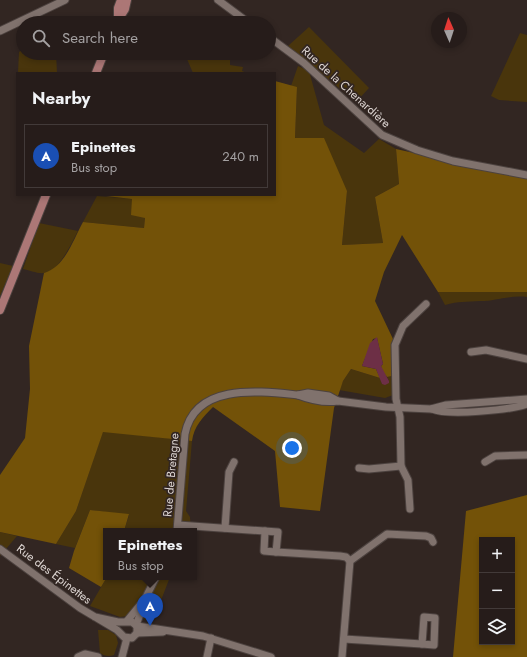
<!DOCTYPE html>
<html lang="en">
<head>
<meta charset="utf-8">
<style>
	body { margin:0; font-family:Jost,sans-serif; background:#322927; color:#f1f3f6 }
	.controls { position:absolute; right:12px; bottom:12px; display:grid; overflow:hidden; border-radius:0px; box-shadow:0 2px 6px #0003 }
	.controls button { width:36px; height:36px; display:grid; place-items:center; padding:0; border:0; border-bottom:1px solid #423a39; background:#261c1a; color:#f1f3f6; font:20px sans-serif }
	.compass { position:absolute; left:431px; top:12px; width:36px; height:36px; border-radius:50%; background:#261c1a; box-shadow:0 2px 6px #0003; rotate:357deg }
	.you { position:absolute; left:292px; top:448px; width:14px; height:14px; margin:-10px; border:3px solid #fff; border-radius:50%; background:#1a73e8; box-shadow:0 0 0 6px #1a73e833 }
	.badge { display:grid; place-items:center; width:26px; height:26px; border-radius:50%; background:#b45309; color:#fff; font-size:13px; font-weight:700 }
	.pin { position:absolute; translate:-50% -33px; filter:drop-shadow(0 1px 2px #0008) }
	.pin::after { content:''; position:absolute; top:21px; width:14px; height:12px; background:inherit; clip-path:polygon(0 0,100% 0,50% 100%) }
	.popup { position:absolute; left:103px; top:528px; width:94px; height:52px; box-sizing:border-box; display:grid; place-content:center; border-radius:0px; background:#261c1a; filter:drop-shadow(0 1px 3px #0005); font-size:13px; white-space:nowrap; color:#a4a1a2 }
	.popup b { font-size:15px; color:#f1f3f6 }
	.popup::after { content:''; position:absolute; left:50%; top:100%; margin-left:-8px; border:8px solid transparent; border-top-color:#261c1a }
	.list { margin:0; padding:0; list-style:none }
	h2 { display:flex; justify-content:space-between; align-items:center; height:52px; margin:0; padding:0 16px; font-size:17px }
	h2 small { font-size:13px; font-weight:400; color:#a4a1a2 }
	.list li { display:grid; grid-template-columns:26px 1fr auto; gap:12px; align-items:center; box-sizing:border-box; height:64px; margin:0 8px 8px; padding:0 8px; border:1px solid #423a39; border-radius:0px }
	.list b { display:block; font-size:15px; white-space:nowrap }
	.list p { margin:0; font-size:13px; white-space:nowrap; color:#a4a1a2 }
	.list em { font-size:13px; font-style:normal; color:#a4a1a2 }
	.icon { flex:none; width:22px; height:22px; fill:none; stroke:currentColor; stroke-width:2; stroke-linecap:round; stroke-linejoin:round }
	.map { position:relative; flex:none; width:527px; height:657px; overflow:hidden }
	.search { position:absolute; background:#261c1a; box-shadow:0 2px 6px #0003; left:16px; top:16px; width:260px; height:44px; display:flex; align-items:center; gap:10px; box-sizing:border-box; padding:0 14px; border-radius:22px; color:#a4a1a2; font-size:15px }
	.panel { position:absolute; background:#261c1a; box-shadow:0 2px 6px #0003; left:16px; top:72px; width:260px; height:124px; border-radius:0px }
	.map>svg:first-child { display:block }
	.green { fill:#49350c }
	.forest { fill:#735208; fill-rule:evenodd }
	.water { fill:#6d2f46 }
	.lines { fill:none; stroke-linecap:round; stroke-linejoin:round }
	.minor-casing { stroke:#4c423f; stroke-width:9 }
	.major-casing { stroke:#4c423f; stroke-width:10 }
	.minor { stroke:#80726d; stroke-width:7 }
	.major { stroke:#ac7776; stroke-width:8 }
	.labels { text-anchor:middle; stroke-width:3.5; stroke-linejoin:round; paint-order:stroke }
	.street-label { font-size:12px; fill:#ddd5d2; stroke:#322622 }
</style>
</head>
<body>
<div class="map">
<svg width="527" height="657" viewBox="0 0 527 657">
	<rect width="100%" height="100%" fill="#322622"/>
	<g class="green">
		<path d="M309,27L369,88L356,102L288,46Z"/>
		<path d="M520,33L527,35V102L499,100L491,96Z"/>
		<path d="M23,49V53H56L57,73H18L19,52Z"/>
		<path d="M200,55L230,60V65L243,67L242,71L247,73H193L187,59Z"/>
		<path d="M298,66L309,71L324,125L364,153L379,139L396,149L399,184L375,197L383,243L342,245L347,191L295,138L297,88L291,86Z"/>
		<path d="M97,196L133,199L145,218L144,228L83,222Z"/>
		<path d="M39,223L78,231C72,242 59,272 44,273C38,274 29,270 23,269Z"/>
		<path d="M0,263L13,266L0,296Z"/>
		<path d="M438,292H527V297C508,295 497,301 480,301C466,302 459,301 445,305Z"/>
		<path d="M351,369L380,378L382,384L389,381L387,377L392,376L393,395L385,398L339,390L343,381Z"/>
		<path d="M103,431L192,441L186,511L190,517L191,531H124L129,515L90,510L75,548L56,544L76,511Z"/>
		<path d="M0,532L17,536L0,556Z"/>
		<path d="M107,577H170L153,621L127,616L120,617L90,606Z"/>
		<path d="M98,630H108L116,635L118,643L114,655C109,657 104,656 100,653Z"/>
	</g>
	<g class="forest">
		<path d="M275,81L297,87L295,138H324L347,191L342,245L383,243L375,197L399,184L396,149L527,178V292H438L402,235L384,272L375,301L393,339L392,376L387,377L383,372L381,366L383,364L377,338L373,339L362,366L376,369L380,378L351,369L343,381L334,408L320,511L280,507L275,451L213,407C203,417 194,426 192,441L103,432L76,511L56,544L0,532V475L25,438L30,389L29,346L44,273C65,267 73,240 83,222L144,228L145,218L131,215L132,199L97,195H275Z"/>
		<path d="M527,495V657H453L466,511ZM482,540H512V642H482Z"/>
		<path d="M90,510L129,514L124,531H106L107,577L101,587L69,568L74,551Z"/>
	</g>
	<path class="water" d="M377,337L383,364L381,366L389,381V383L385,385L382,384L376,369L362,366L370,343Z"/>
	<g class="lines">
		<defs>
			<g id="minor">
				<path d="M218,0L249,23"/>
				<path d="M0,31L65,0"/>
				<path d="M269,37L304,63L382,135L417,150L453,161L527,175"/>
				<path d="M471,352L486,350L527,359"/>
				<path d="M308,393L329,396L338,401C324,403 311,400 298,395Z"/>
				<path d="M338,401L386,407L431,409L446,405L527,399"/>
				<path d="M432,409C448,416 510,410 527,404"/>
				<path d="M485,462L495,456L527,455"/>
				<path d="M359,468L369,469L401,466"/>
				<path d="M410,509L408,480L401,466L400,417L396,399L395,345L403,326L426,304"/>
				<path d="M178,525L278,532L276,552L340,556L346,557L350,561"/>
				<path d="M225,528L229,472L234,462"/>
				<path d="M177,531L185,434C195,383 258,391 298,395"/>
				<path d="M265,531L264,551L276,552"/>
				<path d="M0,549L80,608L117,630L124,637L132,638L137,633V626L132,622H118L95,617"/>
				<path d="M424,617L435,618L434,645L422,644Z"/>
				<path d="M127,621L145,599L156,577"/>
				<path d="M136,625L144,604"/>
				<path d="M137,626L203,636L271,657"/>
				<path d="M137,633L163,632"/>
				<path d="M344,639L422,644"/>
				<path d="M78,657L85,654L98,657"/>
				<path d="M122,657L127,638"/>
				<path d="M207,657L211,638"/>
				<path d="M342,657L350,561L387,534L426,536L431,538L433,542"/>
			</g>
			<g id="major">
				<path d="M118,17V8L121,0"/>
				<path d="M116,23L125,9L127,0"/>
				<path d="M96,73L104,53"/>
				<path d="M0,310L46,195"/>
			</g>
		</defs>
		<use href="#minor" class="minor-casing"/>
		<use href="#major" class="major-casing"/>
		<use href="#minor" class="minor"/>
		<use href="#major" class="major"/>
	</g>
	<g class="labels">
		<g class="street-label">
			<text transform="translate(346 87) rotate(42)" y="4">Rue de la Chenardière</text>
			<text transform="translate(171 475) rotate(-85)" y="4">Rue de Bretagne</text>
			<text transform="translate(54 574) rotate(37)" y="4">Rue des Épinettes</text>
		</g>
	</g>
</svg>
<div class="controls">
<button>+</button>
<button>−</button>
<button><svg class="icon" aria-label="layers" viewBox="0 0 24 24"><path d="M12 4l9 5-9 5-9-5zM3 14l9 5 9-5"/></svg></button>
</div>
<svg class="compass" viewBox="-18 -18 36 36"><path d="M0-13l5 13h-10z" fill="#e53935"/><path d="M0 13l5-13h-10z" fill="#a4a1a2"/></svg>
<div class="you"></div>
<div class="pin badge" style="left:150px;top:626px;background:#1a4fb4">A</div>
<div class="popup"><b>Epinettes</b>Bus stop</div>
<div class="search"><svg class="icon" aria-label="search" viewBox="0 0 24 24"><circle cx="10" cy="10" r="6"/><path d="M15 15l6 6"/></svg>Search here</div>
<section class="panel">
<h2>Nearby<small></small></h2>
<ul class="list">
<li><span class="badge" style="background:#1a4fb4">A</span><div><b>Epinettes</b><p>Bus stop</p></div><em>240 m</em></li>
</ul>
</section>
</div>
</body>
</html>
